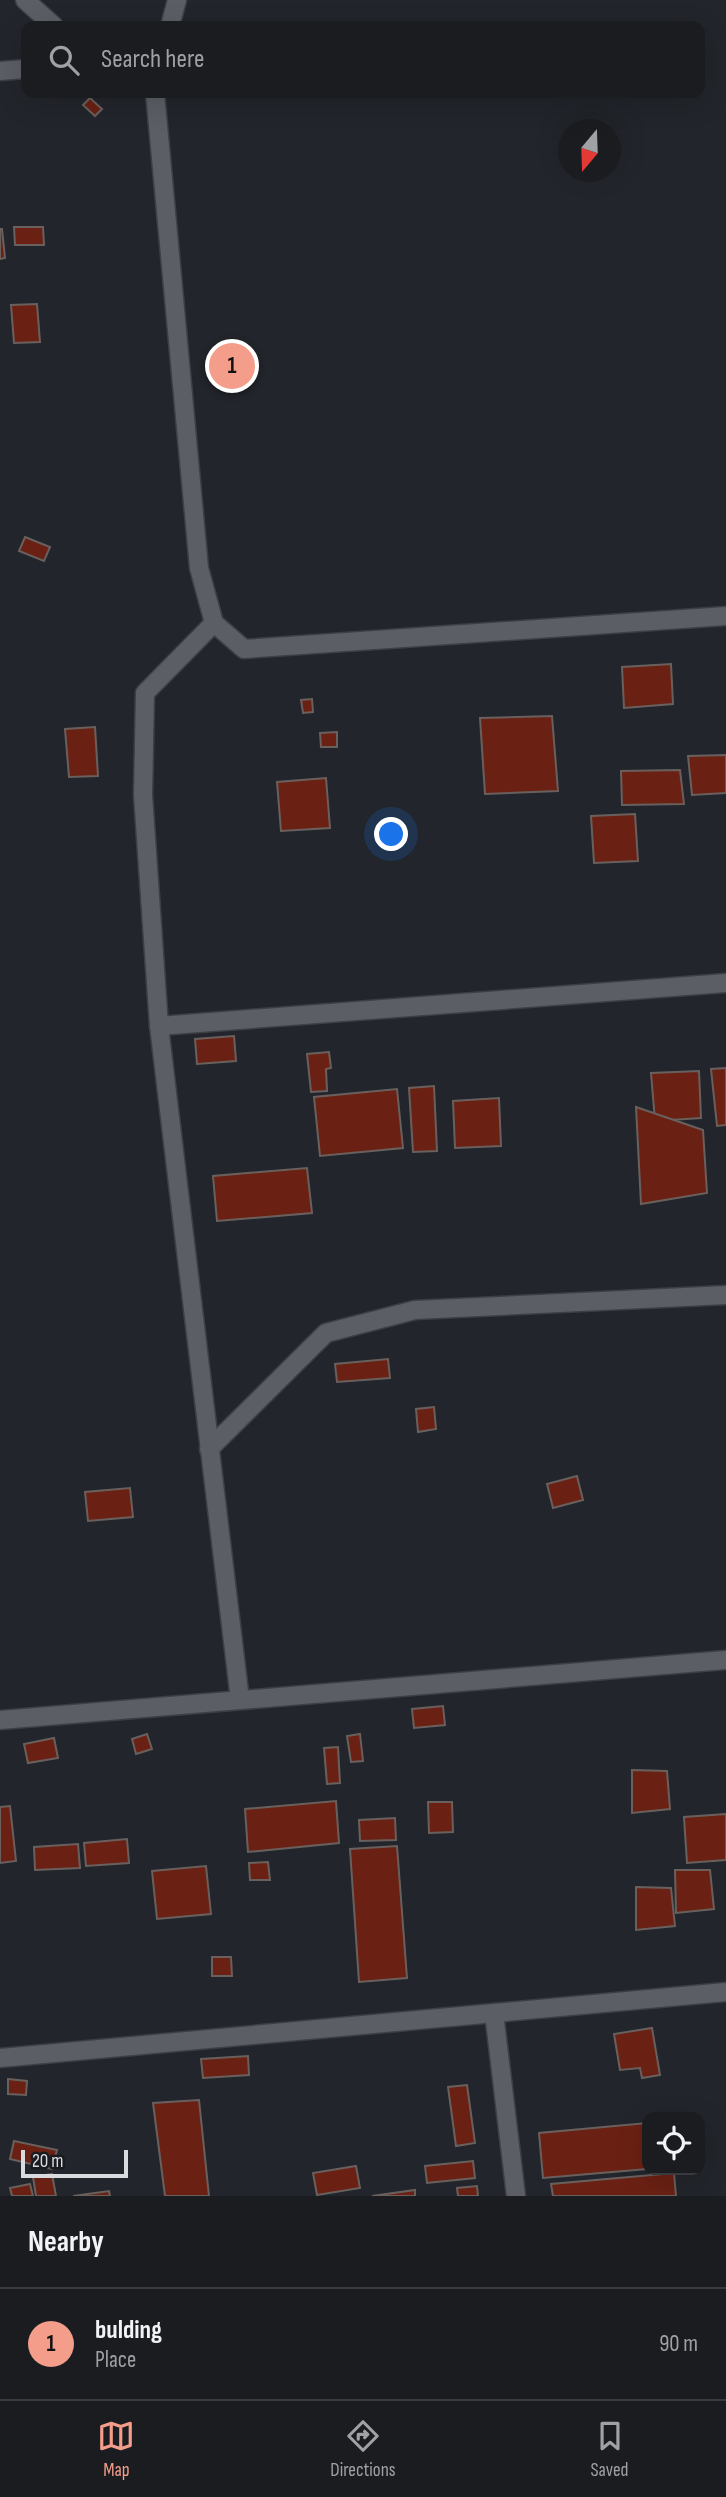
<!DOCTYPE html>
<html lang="en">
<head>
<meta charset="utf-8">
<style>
	body { margin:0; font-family:"Sofia Sans Condensed",sans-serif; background:#27292d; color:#f1f3f6 }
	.controls { position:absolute; right:21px; bottom:21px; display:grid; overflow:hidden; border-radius:14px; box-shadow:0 7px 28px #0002 }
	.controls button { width:63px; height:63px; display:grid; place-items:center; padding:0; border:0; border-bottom:2px solid #383a3e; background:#1a1c20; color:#f1f3f6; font:35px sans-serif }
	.compass { position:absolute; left:558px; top:119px; width:63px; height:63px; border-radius:50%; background:#1a1c20; box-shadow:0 7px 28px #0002; rotate:199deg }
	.scale { position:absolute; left:21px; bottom:18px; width:107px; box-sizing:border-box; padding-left:7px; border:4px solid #d9dbdf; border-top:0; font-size:19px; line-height:24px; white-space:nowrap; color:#d9dbdf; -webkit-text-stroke:5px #191b21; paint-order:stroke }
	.you { position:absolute; left:392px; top:835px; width:24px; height:24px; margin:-18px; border:5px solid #fff; border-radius:50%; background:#1a73e8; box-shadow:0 0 0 10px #1a73e833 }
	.badge { display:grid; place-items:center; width:46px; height:46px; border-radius:50%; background:#f49d8b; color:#111; font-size:23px; font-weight:700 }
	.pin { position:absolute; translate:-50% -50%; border:4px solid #fff; box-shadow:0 2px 7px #0006 }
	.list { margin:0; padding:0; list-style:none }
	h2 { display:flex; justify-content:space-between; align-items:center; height:91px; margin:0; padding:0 28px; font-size:30px }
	h2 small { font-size:23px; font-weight:400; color:#9fa1a5 }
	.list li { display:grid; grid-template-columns:46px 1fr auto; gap:21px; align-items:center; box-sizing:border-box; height:112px; padding:0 28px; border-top:2px solid #383a3e }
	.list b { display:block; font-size:26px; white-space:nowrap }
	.list p { margin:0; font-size:23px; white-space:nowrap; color:#9fa1a5 }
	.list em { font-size:23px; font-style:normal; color:#9fa1a5 }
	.icon { flex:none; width:38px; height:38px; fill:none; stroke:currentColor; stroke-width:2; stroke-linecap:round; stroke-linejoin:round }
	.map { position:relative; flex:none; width:726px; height:2196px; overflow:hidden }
	.search { position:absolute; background:#1a1c20; box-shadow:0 7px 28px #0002; left:21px; right:21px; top:21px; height:77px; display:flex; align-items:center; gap:18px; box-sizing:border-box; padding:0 24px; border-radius:14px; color:#9fa1a5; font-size:26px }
	.sheet { height:203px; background:#1a1c20 }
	nav { display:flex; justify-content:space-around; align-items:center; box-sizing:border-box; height:98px; border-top:2px solid #383a3e; background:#1a1c20; font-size:19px; color:#9fa1a5 }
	nav a { display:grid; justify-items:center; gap:4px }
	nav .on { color:#f49d8b }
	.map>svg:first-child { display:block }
	.building { fill:#6a2113; stroke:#69605e; stroke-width:2 }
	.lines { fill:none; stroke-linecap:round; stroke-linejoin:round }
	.street-casing { stroke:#3d3f44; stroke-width:21 }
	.street { stroke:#5b5e65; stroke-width:18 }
</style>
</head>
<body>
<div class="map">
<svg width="726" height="2196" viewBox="0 0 726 2196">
	<rect width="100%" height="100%" fill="#22252b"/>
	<g class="building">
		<path d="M90,98L102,109L95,116L83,105Z"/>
		<path d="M14,227H43L44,245H15Z"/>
		<path d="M0,229H2L5,258L0,259Z"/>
		<path d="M37,304L40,342L14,343L11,305Z"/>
		<path d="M252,351L253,380L213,382L212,352Z"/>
		<path d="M25,537L50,547L44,561L19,551Z"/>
		<path d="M671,664L673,704L624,708L622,667Z"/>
		<path d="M312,699L313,712L303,713L301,700Z"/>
		<path d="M552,716L558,791L485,794L480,718Z"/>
		<path d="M95,727L98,776L69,777L65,729Z"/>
		<path d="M337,732V747H321L320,733Z"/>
		<path d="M726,755V793L692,795L688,756Z"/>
		<path d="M680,770L684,804L622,805L621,771Z"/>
		<path d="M326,778L330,828L281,831L277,782Z"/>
		<path d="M635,814L638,861L594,863L591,816Z"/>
		<path d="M234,1036L236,1061L197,1064L195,1039Z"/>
		<path d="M329,1052L331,1068L326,1069L327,1091L311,1092L307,1054Z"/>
		<path d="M726,1068V1125L717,1126L711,1069Z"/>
		<path d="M699,1071L701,1118L655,1121L651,1073Z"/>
		<path d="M434,1086L437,1151L413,1152L409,1088Z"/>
		<path d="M397,1089L403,1148L320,1156L314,1097Z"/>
		<path d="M499,1098L501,1146L455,1148L453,1101Z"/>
		<path d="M636,1107L703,1130L707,1193L641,1204Z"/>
		<path d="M307,1168L312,1213L217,1221L213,1176Z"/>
		<path d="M388,1359L390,1378L337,1382L335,1364Z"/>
		<path d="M434,1407L436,1429L418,1432L416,1409Z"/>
		<path d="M577,1476L583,1500L553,1508L547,1484Z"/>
		<path d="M130,1488L133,1517L88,1521L85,1492Z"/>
		<path d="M443,1706L445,1725L414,1728L412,1709Z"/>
		<path d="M147,1734L152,1749L136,1754L132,1739Z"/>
		<path d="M360,1734L363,1761L351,1762L347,1736Z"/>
		<path d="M54,1738L58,1758L28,1763L24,1744Z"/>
		<path d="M338,1747L340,1783L327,1784L324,1748Z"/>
		<path d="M632,1770L667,1771L670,1809L632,1813Z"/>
		<path d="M336,1801L339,1843L248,1852L245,1809Z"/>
		<path d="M428,1802H452L453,1832L429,1833Z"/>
		<path d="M10,1806L16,1861L0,1863V1807Z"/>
		<path d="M726,1814V1860L687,1863L684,1817Z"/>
		<path d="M395,1818L396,1840L360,1841L359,1820Z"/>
		<path d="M127,1839L129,1863L86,1866L84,1843Z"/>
		<path d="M78,1844L80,1868L35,1870L34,1847Z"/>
		<path d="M397,1846L407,1978L359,1982L350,1849Z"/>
		<path d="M268,1862L270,1880H250L249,1863Z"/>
		<path d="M206,1866L211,1914L157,1919L152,1871Z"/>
		<path d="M675,1870H710L714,1909L676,1913Z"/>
		<path d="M636,1887L671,1888L675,1926L636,1930Z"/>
		<path d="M212,1957H231L232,1976H212Z"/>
		<path d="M652,2028L660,2075L642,2078L640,2068L620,2070L614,2034Z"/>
		<path d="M248,2056L249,2075L203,2078L201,2059Z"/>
		<path d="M8,2079L27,2081L26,2095L8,2094Z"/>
		<path d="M467,2085L475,2143L456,2146L448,2087Z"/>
		<path d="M199,2100L209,2196H165L153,2103Z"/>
		<path d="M647,2123V2169L543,2178L539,2133Z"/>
		<path d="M14,2141L57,2150L52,2169L10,2159Z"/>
		<path d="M473,2161L475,2178L427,2183L425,2166Z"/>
		<path d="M356,2166L360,2188L317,2195L313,2173Z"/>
		<path d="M674,2173L676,2196H553L551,2184Z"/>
		<path d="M52,2174L56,2196H36L33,2177Z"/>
		<path d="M30,2184L33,2196H12L10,2188Z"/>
		<path d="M477,2186L478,2196H458L457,2188Z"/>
		<path d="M415,2190V2196H372Z"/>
		<path d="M109,2191L110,2196H73Z"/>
	</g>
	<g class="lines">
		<defs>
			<g id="street">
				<path d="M25,0L54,26"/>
				<path d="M170,26L177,0"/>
				<path d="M0,71L26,69"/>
				<path d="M155,93L199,568L214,623L244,649L726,616"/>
				<path d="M214,623L145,693L143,795L159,1026L240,1700"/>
				<path d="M159,1026L726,983"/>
				<path d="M209,1449L326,1333L415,1310L726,1295"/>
				<path d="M0,1720L726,1660"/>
				<path d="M494,2013L516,2196"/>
				<path d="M0,2058L726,1992"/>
			</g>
		</defs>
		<use href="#street" class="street-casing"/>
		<use href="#street" class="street"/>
	</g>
</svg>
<div class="controls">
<button><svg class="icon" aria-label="locate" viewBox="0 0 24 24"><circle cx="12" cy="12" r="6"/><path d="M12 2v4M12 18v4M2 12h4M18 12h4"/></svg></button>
</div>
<svg class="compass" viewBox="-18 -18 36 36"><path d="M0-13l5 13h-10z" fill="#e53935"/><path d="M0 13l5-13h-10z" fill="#9fa1a5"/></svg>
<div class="scale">20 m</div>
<div class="you"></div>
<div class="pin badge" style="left:232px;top:366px">1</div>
<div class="search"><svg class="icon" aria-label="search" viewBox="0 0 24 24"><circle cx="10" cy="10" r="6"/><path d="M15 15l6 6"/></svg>Search here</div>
</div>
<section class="sheet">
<h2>Nearby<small></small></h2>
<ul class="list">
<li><span class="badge">1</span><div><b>bulding</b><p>Place</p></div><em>90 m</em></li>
</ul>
</section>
<nav>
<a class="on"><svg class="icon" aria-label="map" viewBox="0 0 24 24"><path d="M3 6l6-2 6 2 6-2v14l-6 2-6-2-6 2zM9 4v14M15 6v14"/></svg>Map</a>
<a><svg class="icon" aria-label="directions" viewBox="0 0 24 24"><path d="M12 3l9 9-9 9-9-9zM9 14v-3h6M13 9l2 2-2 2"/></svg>Directions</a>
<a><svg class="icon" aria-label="saved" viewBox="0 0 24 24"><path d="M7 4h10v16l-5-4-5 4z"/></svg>Saved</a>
</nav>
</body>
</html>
